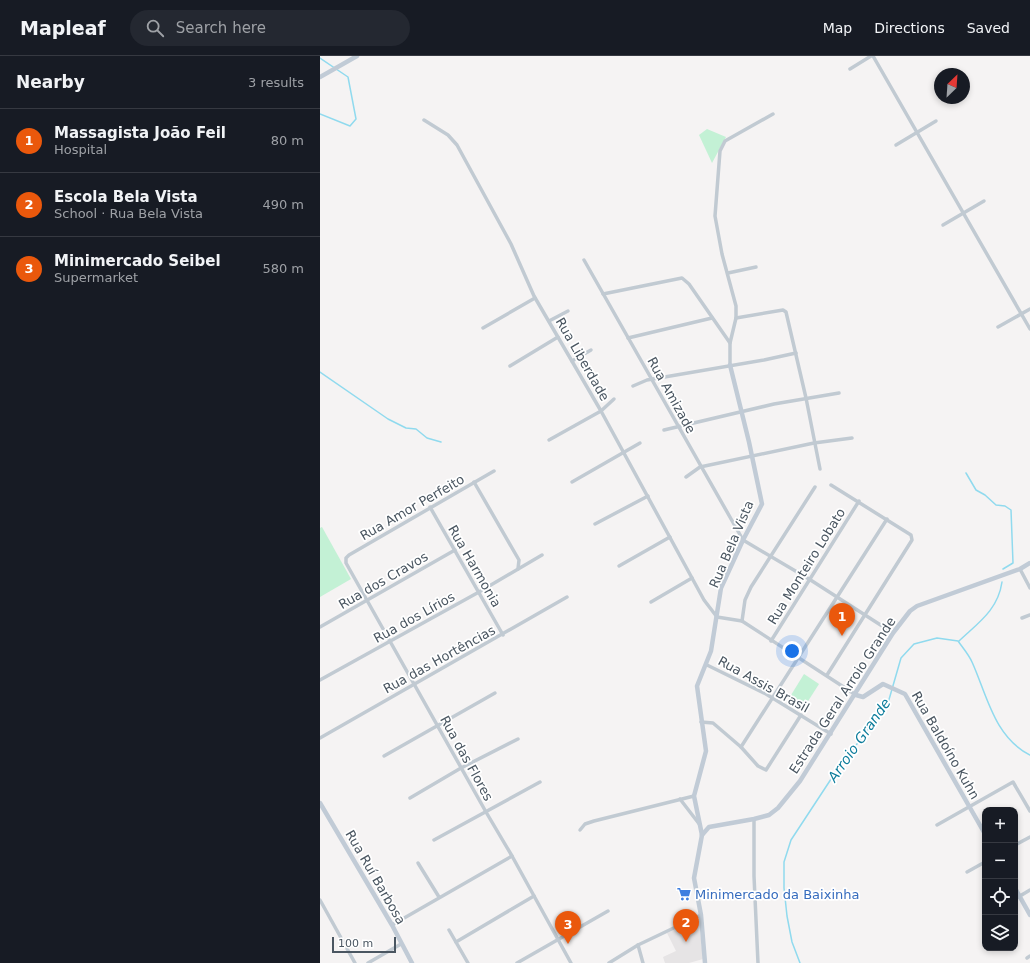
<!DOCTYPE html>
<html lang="en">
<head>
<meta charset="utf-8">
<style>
	body { margin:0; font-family:"DejaVu Sans",sans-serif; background:#242831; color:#f1f3f6 }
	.controls { position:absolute; right:12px; bottom:12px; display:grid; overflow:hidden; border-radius:8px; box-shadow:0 2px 6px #0003 }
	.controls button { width:36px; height:36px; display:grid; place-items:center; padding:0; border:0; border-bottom:1px solid #363941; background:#171b24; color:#f1f3f6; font:20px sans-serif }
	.compass { position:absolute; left:614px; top:12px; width:36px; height:36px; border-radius:50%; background:#171b24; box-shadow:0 2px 6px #0003; rotate:25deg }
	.scale { position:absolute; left:12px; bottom:10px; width:64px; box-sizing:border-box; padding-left:4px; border:2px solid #4a5661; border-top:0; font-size:11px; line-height:14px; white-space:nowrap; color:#4a5661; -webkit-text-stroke:3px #fff; paint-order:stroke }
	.you { position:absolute; left:472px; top:595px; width:14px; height:14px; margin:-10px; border:3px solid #fff; border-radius:50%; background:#1a73e8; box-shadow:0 0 0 6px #1a73e833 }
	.badge { display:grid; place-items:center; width:26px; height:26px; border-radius:50%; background:#ea580c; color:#fff; font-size:13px; font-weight:700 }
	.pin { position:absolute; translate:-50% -33px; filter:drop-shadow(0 1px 2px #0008) }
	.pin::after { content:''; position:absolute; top:21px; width:14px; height:12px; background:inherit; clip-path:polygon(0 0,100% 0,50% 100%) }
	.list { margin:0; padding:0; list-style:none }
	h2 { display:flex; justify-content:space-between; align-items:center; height:52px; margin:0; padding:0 16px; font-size:17px }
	h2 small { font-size:13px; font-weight:400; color:#9ea1a6 }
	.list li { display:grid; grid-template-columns:26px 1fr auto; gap:12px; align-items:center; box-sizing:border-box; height:64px; padding:0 16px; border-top:1px solid #363941 }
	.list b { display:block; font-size:15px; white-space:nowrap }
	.list p { margin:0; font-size:13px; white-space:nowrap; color:#9ea1a6 }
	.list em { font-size:13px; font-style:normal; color:#9ea1a6 }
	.icon { flex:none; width:22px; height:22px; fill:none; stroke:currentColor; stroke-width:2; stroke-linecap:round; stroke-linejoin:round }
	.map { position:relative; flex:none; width:710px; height:907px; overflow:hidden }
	header { display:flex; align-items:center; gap:24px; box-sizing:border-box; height:56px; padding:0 20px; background:#171b24; border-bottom:1px solid #363941 }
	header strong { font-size:19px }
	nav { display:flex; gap:22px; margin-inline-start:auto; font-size:14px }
	.search { width:280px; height:36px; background:#242831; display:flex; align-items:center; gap:10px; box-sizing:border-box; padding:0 14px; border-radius:22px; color:#9ea1a6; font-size:15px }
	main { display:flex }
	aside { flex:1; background:#171b24 }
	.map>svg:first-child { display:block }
	.education { fill:#e6e4e5 }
	.green { fill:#c3f1d5 }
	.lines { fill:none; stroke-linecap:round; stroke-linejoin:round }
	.stream { stroke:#90daee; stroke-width:1.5 }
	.street { stroke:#c1cad2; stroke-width:3.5 }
	.secondary { stroke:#c1cbd6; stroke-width:4.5 }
	.labels { text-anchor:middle; stroke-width:3.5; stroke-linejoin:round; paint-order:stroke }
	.street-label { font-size:13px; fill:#4a5661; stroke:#fff }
	.shop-label { font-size:13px; fill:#366cbe; stroke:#fff; text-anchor:start }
	.water-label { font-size:14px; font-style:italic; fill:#0c7c9b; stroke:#fff }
</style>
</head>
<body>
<header>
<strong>Mapleaf</strong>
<div class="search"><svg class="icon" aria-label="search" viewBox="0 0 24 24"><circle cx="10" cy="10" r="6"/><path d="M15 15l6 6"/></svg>Search here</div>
<nav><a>Map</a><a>Directions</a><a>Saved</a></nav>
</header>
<main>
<aside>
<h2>Nearby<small>3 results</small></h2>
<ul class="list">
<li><span class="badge">1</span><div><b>Massagista João Feil</b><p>Hospital</p></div><em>80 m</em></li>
<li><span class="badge">2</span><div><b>Escola Bela Vista</b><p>School · Rua Bela Vista</p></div><em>490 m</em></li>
<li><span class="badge">3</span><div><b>Minimercado Seibel</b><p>Supermarket</p></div><em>580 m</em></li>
</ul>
</aside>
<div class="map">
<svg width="710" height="907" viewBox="0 0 710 907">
	<rect width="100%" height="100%" fill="#f5f3f3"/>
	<path class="education" d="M379,863L383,903L369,907H345L343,901L356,895L347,877Z"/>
	<g class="green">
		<path d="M387,73L406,81L392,107L379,79Z"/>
		<path d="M2,471L31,523L0,541V472Z"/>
		<path d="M484,618L499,628L483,653L468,644Z"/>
	</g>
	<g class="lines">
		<g class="stream">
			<path d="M0,2L28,21L36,63L30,70L0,58"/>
			<path d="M0,316L68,363L86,372L96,373L107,382L121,386"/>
			<path d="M646,417L656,434L665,439L676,449L685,450L691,454L693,507L683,513"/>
			<path d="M639,585C658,567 678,554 682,526"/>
			<path d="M480,907L472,886L467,860L464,832V806L471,784L515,717L568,647L581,602L594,588L617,582L638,585C643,592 649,599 652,606C667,639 674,681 710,699"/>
		</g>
		<g class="street">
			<path d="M553,0L710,273"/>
			<path d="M530,13L551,0"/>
			<path d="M104,64L128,79L137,89L191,188L214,240L281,355L384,544L397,561L422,565L536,639"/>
			<path d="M576,89L616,65"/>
			<path d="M623,169L664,145"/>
			<path d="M264,204L423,484L489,523L573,577"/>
			<path d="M408,217L436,211"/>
			<path d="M283,238L362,222L369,228L410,287"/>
			<path d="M416,262L463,254L466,256L486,342L500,413"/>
			<path d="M229,265L248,255"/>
			<path d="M678,271L710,253"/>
			<path d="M163,272L215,242"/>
			<path d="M308,282L392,262"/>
			<path d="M252,305L271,294"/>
			<path d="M410,309V287L416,262V250L402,198L395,160L400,95L405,85L453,58"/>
			<path d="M190,310L238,281"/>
			<path d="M313,330L327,324L444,304L476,297"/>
			<path d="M344,374L454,348L519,337"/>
			<path d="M229,384L281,355L294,343"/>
			<path d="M174,415L29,499L26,502V507L166,756L192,800L251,907"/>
			<path d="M366,421L380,411L494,387L532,382"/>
			<path d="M154,426L199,504L198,513"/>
			<path d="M252,426L320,387"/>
			<path d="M110,451L183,579"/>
			<path d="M275,468L328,440"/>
			<path d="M299,510L350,481"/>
			<path d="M700,513L710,532"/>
			<path d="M331,546L372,522"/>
			<path d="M702,562L710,559"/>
			<path d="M422,565L425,544L431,531L495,431"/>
			<path d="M0,571L135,494"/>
			<path d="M451,585L539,445"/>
			<path d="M387,609L446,638L511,678"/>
			<path d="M507,619L592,484L591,479L511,429"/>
			<path d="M0,624L159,536L222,499"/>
			<path d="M381,666L393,667L421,691L438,710L446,714L481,659"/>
			<path d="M0,682L247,541"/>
			<path d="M421,691L567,463"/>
			<path d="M64,700L175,637"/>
			<path d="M90,742L141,712L198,683"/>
			<path d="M360,743L380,769"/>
			<path d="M434,763V820L438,907"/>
			<path d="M617,769L693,726L710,755"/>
			<path d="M260,774L265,768L274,765L374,740"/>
			<path d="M114,784L220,726"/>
			<path d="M695,789L710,781"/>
			<path d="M98,807L119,841"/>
			<path d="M647,816L665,806"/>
			<path d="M695,843L710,834"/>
			<path d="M0,844L35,907"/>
			<path d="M72,869L192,800"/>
			<path d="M129,874L148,907"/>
			<path d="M136,886L214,840"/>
			<path d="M318,889L323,907"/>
			<path d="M707,902L710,900"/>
			<path d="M48,907L81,888"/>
			<path d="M197,907L288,855"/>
			<path d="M289,907L318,889L381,859"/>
		</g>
		<g class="secondary">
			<path d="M0,21L37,0"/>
			<path d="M536,639L543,641L563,628L585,638L665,778"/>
			<path d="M0,747L72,869L92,907"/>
			<path d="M382,779L389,771L434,763L449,759L458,752L480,725L573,577L590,555L597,550L700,513L710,507"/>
			<path d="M695,832L710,859"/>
			<path d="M385,907L381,859L374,822L382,779L374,740L386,695L377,630L391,595L401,532L423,484L442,448L429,386L410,309"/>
		</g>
	</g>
	<defs>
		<symbol id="supermarket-bare" viewBox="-9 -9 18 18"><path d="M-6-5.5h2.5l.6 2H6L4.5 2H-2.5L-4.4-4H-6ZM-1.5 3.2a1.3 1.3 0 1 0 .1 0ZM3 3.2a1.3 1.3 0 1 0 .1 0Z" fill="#3f7fe0" stroke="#fff" stroke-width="2.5" paint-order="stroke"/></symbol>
	</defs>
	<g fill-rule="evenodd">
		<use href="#supermarket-bare" x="354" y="828" width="20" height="20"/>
	</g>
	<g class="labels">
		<g class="street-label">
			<text transform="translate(263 303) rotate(60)" y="5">Rua Liberdade</text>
			<text transform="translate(352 339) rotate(61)" y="5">Rua Amizade</text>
			<text transform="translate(92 451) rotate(-30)" y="5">Rua Amor Perfeito</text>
			<text transform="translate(411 488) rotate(-67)" y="5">Rua Bela Vista</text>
			<text transform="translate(155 510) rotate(60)" y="5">Rua Harmonia</text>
			<text transform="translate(486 510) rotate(-58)" y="5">Rua Monteiro Lobato</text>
			<text transform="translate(63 524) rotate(-30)" y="5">Rua dos Cravos</text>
			<text transform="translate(94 561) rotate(-29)" y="5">Rua dos Lírios</text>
			<text transform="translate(119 603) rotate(-29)" y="5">Rua das Hortências</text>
			<text transform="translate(444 628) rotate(29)" y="5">Rua Assis Brasil</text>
			<text transform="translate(522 639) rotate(-57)" y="5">Estrada Geral Arroio Grande</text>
			<text transform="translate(626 689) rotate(60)" y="5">Rua Baldoíno Kuhn</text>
			<text transform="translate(147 702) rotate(61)" y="5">Rua das Flores</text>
			<text transform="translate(56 821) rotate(60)" y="5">Rua Ruí Barbosa</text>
		</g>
		<g class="shop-label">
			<text x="375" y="843">Minimercado da Baixinha</text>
		</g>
		<g class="water-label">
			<text transform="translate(539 684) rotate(-55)" y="5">Arroio Grande</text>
		</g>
	</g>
</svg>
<div class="controls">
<button>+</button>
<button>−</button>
<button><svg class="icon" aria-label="locate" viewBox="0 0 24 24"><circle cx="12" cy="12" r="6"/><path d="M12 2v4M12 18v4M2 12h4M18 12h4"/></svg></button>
<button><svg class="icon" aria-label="layers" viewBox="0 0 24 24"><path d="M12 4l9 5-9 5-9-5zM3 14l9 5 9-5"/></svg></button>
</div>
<svg class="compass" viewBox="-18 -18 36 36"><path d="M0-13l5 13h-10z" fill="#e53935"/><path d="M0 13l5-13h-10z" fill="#9ea1a6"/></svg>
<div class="scale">100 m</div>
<div class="you"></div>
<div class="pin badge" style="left:522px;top:580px">1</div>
<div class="pin badge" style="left:366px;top:886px">2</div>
<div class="pin badge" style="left:248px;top:888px">3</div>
</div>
</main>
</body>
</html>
